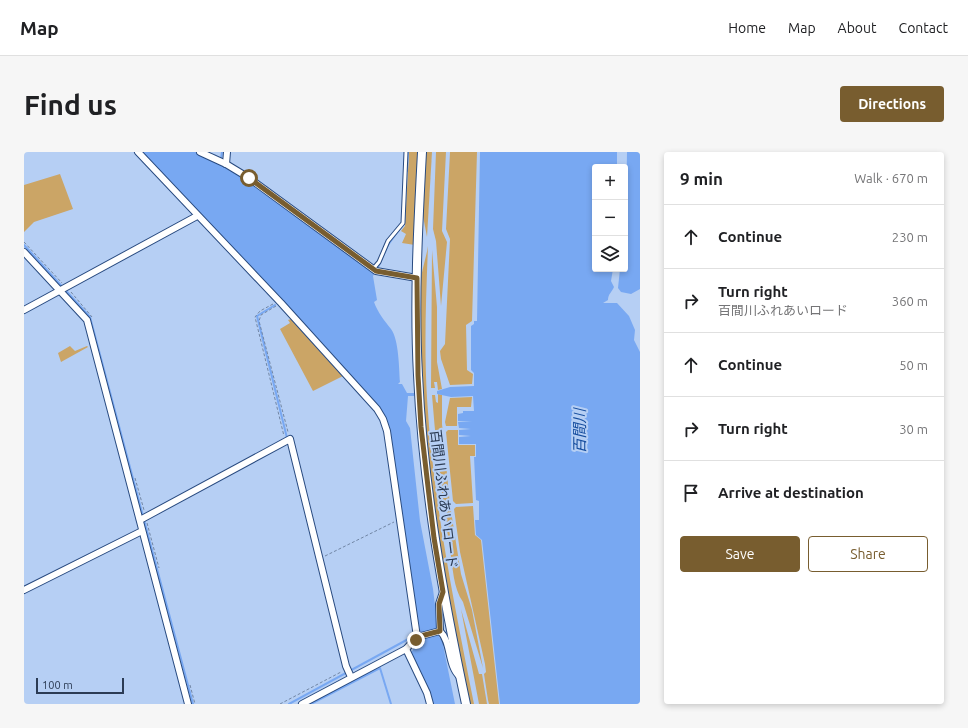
<!DOCTYPE html>
<html lang="en">
<head>
<meta charset="utf-8">
<style>
	body { margin:0; font-family:Ubuntu,"Noto Sans JP",sans-serif; background:#f6f6f6; color:#202124 }
	.controls { position:absolute; right:12px; top:12px; display:grid; overflow:hidden; border-radius:4px; box-shadow:0 2px 6px #0003 }
	.controls button { width:36px; height:36px; display:grid; place-items:center; padding:0; border:0; border-bottom:1px solid #e0e0e0; background:#fff; color:#202124; font:20px sans-serif }
	.scale { position:absolute; left:12px; bottom:10px; width:88px; box-sizing:border-box; padding-left:4px; border:2px solid #2b3b54; border-top:0; font-size:11px; line-height:14px; white-space:nowrap; color:#2b3b54; -webkit-text-stroke:3px #b6cff4; paint-order:stroke }
	.stop { position:absolute; width:12px; height:12px; margin:-9px; border:3px solid #785d2f; border-radius:50%; background:#fff }
	.stop.end { background:#785d2f; border-color:#fff; box-shadow:0 1px 4px #0008 }
	.list { margin:0; padding:0; list-style:none }
	h2 { display:flex; justify-content:space-between; align-items:center; height:52px; margin:0; padding:0 16px; font-size:17px }
	h2 small { font-size:13px; font-weight:400; color:#757577 }
	.list li { display:grid; grid-template-columns:26px 1fr auto; gap:12px; align-items:center; box-sizing:border-box; height:64px; padding:0 16px; border-top:1px solid #e0e0e0 }
	.list b { display:block; font-size:15px; white-space:nowrap }
	.list p { margin:0; font-size:13px; white-space:nowrap; color:#757577 }
	.list em { font-size:13px; font-style:normal; color:#757577 }
	.actions { display:flex; gap:8px; padding:12px 16px }
	.actions a { flex:1; padding:9px 0; border:1px solid #785d2f; border-radius:4px; text-align:center; font-size:14px; color:#785d2f }
	.actions .main { background:#785d2f; color:#fff }
	.icon { flex:none; width:22px; height:22px; fill:none; stroke:currentColor; stroke-width:2; stroke-linecap:round; stroke-linejoin:round }
	.map { position:relative; flex:none; width:616px; height:552px; overflow:hidden; border-radius:4px }
	header { display:flex; align-items:center; gap:24px; box-sizing:border-box; height:56px; padding:0 20px; background:#fff; border-bottom:1px solid #e0e0e0 }
	header strong { font-size:19px }
	nav { display:flex; gap:22px; margin-inline-start:auto; font-size:14px }
	.intro { display:flex; align-items:center; justify-content:space-between; box-sizing:border-box; height:96px; padding:0 24px }
	h1 { margin:0; font-size:28px }
	.button { padding:10px 18px; border-radius:4px; background:#785d2f; color:#fff; font-size:14px; font-weight:700 }
	main { display:flex; gap:24px; padding:0 24px }
	aside { flex:1; background:#fff; border-radius:4px; box-shadow:0 2px 6px #0003 }
	.map>svg:first-child { display:block }
	.green { fill:#cba566 }
	.water { fill:#78a8f2 }
	.lines { fill:none; stroke-linecap:round; stroke-linejoin:round }
	.stream { stroke:#78a8f2; stroke-width:2 }
	.service-casing { stroke:#294b80; stroke-width:5 }
	.minor-casing { stroke:#294b80; stroke-width:8 }
	.tertiary-casing { stroke:#294b80; stroke-width:10 }
	.path { stroke:#7186a5; stroke-width:1; stroke-dasharray:3 2; stroke-linecap:butt }
	.service { stroke:#fff; stroke-width:3 }
	.minor { stroke:#fff; stroke-width:6 }
	.tertiary { stroke:#fff; stroke-width:8 }
	.route { stroke:#785d2f; stroke-width:5 }
	.labels { text-anchor:middle; stroke-width:4; stroke-linejoin:round; paint-order:stroke }
	.street-label { font-size:14px; fill:#2b3b54; stroke:#b6cff4 }
	.water-label { font-size:15px; font-style:italic; fill:#174e9f; stroke:#b6cff4 }
</style>
</head>
<body>
<header>
<strong>Map</strong>
<nav><a>Home</a><a>Map</a><a>About</a><a>Contact</a></nav>
</header>
<div class="intro"><h1>Find us</h1><a class="button">Directions</a></div>
<main>
<div class="map">
<svg width="616" height="552" viewBox="0 0 616 552">
	<rect width="100%" height="100%" fill="#b6cff4"/>
	<g class="green">
		<path d="M385,0H395L391,93L378,91L382,82L377,79L381,74Z"/>
		<path d="M402,0H408L403,85L399,64Z"/>
		<path d="M412,0H422L418,79L423,90L417,154L412,89L409,77Z"/>
		<path d="M426,0H453L448,169L442,173L443,218L449,222L448,232L426,233L417,207L416,199L421,192L426,87L422,77Z"/>
		<path d="M36,22L49,57L10,70L0,80V33Z"/>
		<path d="M404,94C402,145 400,196 403,246C409,349 430,451 450,552H444C421,436 399,318 397,200C397,178 394,155 396,133C397,120 402,107 404,94Z"/>
		<path d="M408,98L413,155V210L418,237L414,238L413,230H410L411,236H407Z"/>
		<path d="M267,167L319,224L289,239L256,177L266,171L264,168Z"/>
		<path d="M46,194L51,199L63,194L64,195L37,210L34,201Z"/>
		<path d="M414,242L418,243V272L426,353L437,422L448,458L459,516L439,450C429,436 429,415 426,398C418,347 412,295 408,243H411L412,250L414,251Z"/>
		<path d="M448,245L447,255H433V274H422L421,270L426,246Z"/>
		<path d="M424,278H434V293H451V304H446L449,351L432,352L429,349L422,280Z"/>
		<path d="M449,354L451,383L457,388L475,552H465L464,548L460,522L462,520L461,512L436,400L430,357L432,355Z"/>
		<path d="M437,457L455,522H458L463,552H455Z"/>
	</g>
	<g class="water">
		<path d="M117,0H171L197,13L234,36L351,121L349,124L353,148L350,150C354,161 360,168 367,177C375,188 375,216 376,230L374,232H378L383,241H391L390,244H384L382,269L386,276L396,369L409,437L414,478L415,485L418,488L431,552H408L386,501L389,498V494L397,487L378,368L366,276L357,258L267,158Z"/>
		<path d="M456,0H593V15H571V117H589L587,129L590,135C588,140 584,142 584,148L579,151H593L605,164L611,178L610,188L616,200V552H476L458,388L452,383L451,368H455V349L452,348L450,305H452V292H435V285L447,284L435,283V278L447,277L435,276L434,270L448,269H434V262L439,261V259H450L449,244L427,245L413,242V239L426,235L450,234V221L447,218V174L450,172V169H453Z"/>
		<path d="M603,0H616V137L607,142L597,140L594,136L596,117H601Z"/>
	</g>
	<g class="lines">
		<g class="stream">
			<path d="M197,7L198,0"/>
			<path d="M383,19L384,0"/>
			<path d="M0,93L66,165L169,552"/>
			<path d="M354,115L364,93L380,71"/>
			<path d="M251,153L233,164L263,286"/>
			<path d="M265,552L388,485"/>
			<path d="M287,552L356,516L367,552"/>
		</g>
		<defs>
			<path id="service" d="M349,117L355,110L364,89L379,71L382,0"/>
			<g id="minor">
				<path d="M114,0L257,151L353,257L359,267L363,279L393,485"/>
				<path d="M176,0L202,12L225,26L352,119L393,126"/>
				<path d="M202,12L203,0"/>
				<path d="M0,100L63,168L164,552"/>
				<path d="M0,158L173,64"/>
				<path d="M116,368L266,287L322,514L327,525"/>
				<path d="M0,438L118,379"/>
				<path d="M416,479C428,491 423,513 436,525"/>
				<path d="M382,497L403,541L406,552"/>
				<path d="M278,552L382,497L393,485L416,479L415,452L419,440"/>
			</g>
			<path id="tertiary" d="M398,0C394,74 390,149 394,223C399,334 419,444 442,552"/>
		</defs>
		<use href="#service" class="service-casing"/>
		<use href="#minor" class="minor-casing"/>
		<use href="#tertiary" class="tertiary-casing"/>
		<g class="path">
			<path d="M0,90L38,131"/>
			<path d="M47,140L68,165"/>
			<path d="M249,152L236,159L231,165L260,284"/>
			<path d="M252,154L237,163L235,169L264,280"/>
			<path d="M111,326L120,358"/>
			<path d="M123,371L135,416"/>
			<path d="M301,404L370,370"/>
			<path d="M166,533L171,552"/>
			<path d="M256,552L317,520"/>
		</g>
		<use href="#service" class="service"/>
		<use href="#minor" class="minor"/>
		<use href="#tertiary" class="tertiary"/>
	</g>
	<g class="lines">
		<path class="route" d="M225,26L352,119L393,126L394,223L397,275L410,386L419,440L415,452L416,479L393,485L392,488"/>
	</g>
	<g class="labels">
		<g class="street-label">
			<text transform="translate(420 347) rotate(83)" y="5">百間川ふれあいロード</text>
		</g>
		<g class="water-label">
			<text transform="translate(556 279) rotate(-90)" y="5">百間川</text>
		</g>
	</g>
</svg>
<div class="controls">
<button>+</button>
<button>−</button>
<button><svg class="icon" aria-label="layers" viewBox="0 0 24 24"><path d="M12 4l9 5-9 5-9-5zM3 14l9 5 9-5"/></svg></button>
</div>
<div class="scale">100 m</div>
<div class="stop" style="left:225px;top:26px"></div>
<div class="stop end" style="left:392px;top:488px"></div>
</div>
<aside>
<h2>9 min<small>Walk · 670 m</small></h2>
<ul class="list">
<li><svg class="icon" aria-label="ahead" viewBox="0 0 24 24"><path d="M12 20V5M6 11l6-6 6 6"/></svg><div><b>Continue</b></div><em>230 m</em></li>
<li><svg class="icon" aria-label="right" viewBox="0 0 24 24"><path d="M7 20v-9h11M14 6l5 5-5 5"/></svg><div><b>Turn right</b><p>百間川ふれあいロード</p></div><em>360 m</em></li>
<li><svg class="icon" aria-label="ahead" viewBox="0 0 24 24"><path d="M12 20V5M6 11l6-6 6 6"/></svg><div><b>Continue</b></div><em>50 m</em></li>
<li><svg class="icon" aria-label="right" viewBox="0 0 24 24"><path d="M7 20v-9h11M14 6l5 5-5 5"/></svg><div><b>Turn right</b></div><em>30 m</em></li>
<li><svg class="icon" aria-label="arrive" viewBox="0 0 24 24"><path d="M6 21V4h12l-3 4 3 4H6"/></svg><div><b>Arrive at destination</b></div></li>
</ul>
<div class="actions"><a class="main">Save</a><a>Share</a></div>
</aside>
</main>
</body>
</html>
